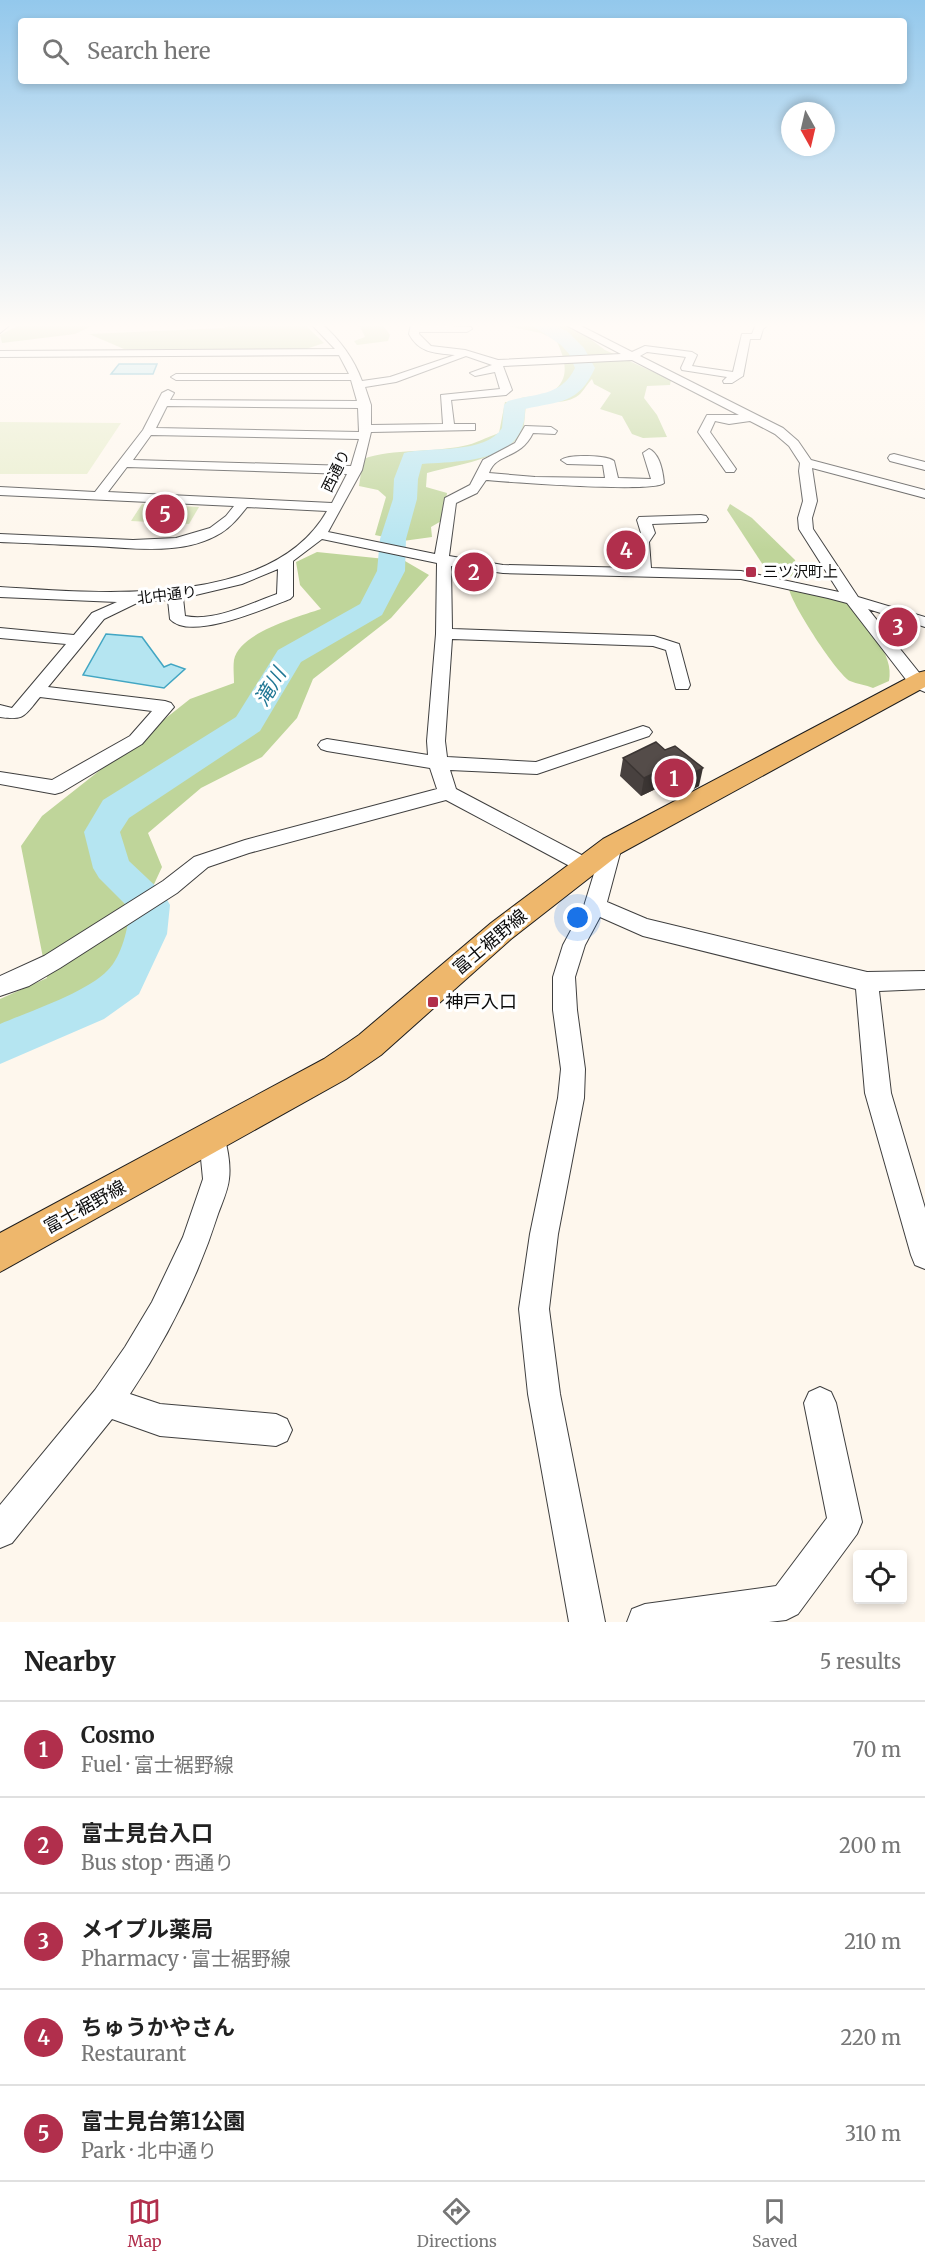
<!DOCTYPE html>
<html lang="en">
<head>
<meta charset="utf-8">
<style>
	body { margin:0; font-family:Merriweather,"Noto Sans JP",serif; background:#f2f2f2; color:#222 }
	.controls { position:absolute; right:18px; bottom:18px; display:grid; overflow:hidden; border-radius:6px; box-shadow:0 3px 9px #0003 }
	.controls button { width:54px; height:54px; display:grid; place-items:center; padding:0; border:0; border-bottom:2px solid #e0e0e0; background:#fff; color:#222; font:30px sans-serif }
	.compass { position:absolute; left:781px; top:102px; width:54px; height:54px; border-radius:50%; background:#fff; box-shadow:0 3px 9px #0003; rotate:172deg }
	.you { position:absolute; left:578px; top:918px; width:21px; height:21px; margin:-15px; border:4px solid #fff; border-radius:50%; background:#1a73e8; box-shadow:0 0 0 9px #1a73e833 }
	.badge { display:grid; place-items:center; width:39px; height:39px; border-radius:50%; background:#b12f4c; color:#fff; font-size:20px; font-weight:700 }
	.pin { position:absolute; translate:-50% -50%; border:3px solid #fff; box-shadow:0 2px 6px #0006 }
	.list { margin:0; padding:0; list-style:none }
	h2 { display:flex; justify-content:space-between; align-items:center; height:78px; margin:0; padding:0 24px; font-size:26px }
	h2 small { font-size:20px; font-weight:400; color:#767676 }
	.list li { display:grid; grid-template-columns:39px 1fr auto; gap:18px; align-items:center; box-sizing:border-box; height:96px; padding:0 24px; border-top:2px solid #e0e0e0 }
	.list b { display:block; font-size:22px; white-space:nowrap }
	.list p { margin:0; font-size:20px; white-space:nowrap; color:#767676 }
	.list em { font-size:20px; font-style:normal; color:#767676 }
	.icon { flex:none; width:33px; height:33px; fill:none; stroke:currentColor; stroke-width:2; stroke-linecap:round; stroke-linejoin:round }
	.map { position:relative; flex:none; width:925px; height:1622px; overflow:hidden }
	.search { position:absolute; background:#fff; box-shadow:0 3px 9px #0003; left:18px; right:18px; top:18px; height:66px; display:flex; align-items:center; gap:15px; box-sizing:border-box; padding:0 21px; border-radius:6px; color:#767676; font-size:22px }
	.sheet { height:558px; background:#fff }
	nav { display:flex; justify-content:space-around; align-items:center; box-sizing:border-box; height:84px; border-top:2px solid #e0e0e0; background:#fff; font-size:16px; color:#767676 }
	nav a { display:grid; justify-items:center; gap:3px }
	nav .on { color:#b12f4c }
	.map>svg:first-child { display:block }
	.green { fill:#d8e5b9 }
	.forest { fill:#bfd59a }
	.pitch { fill:#e7edca }
	.water { fill:#b5e5f1; stroke:#42a6c3; stroke-width:1.5 }
	.lines { fill:none; stroke-linecap:round; stroke-linejoin:round }
	.river { fill:#b5e5f1; fill-rule:evenodd }
	.minor-casing { stroke:#3f3f3f; stroke-width:2 }
	.major-casing { stroke:#1d1d1d; stroke-width:2 }
	.minor { fill:#fff; fill-rule:evenodd }
	.major { fill:#eeb76c; fill-rule:evenodd }
	.wall { fill:#48413f }
	.shaded-wall { fill:#3b3533 }
	.building { fill:#544c49; stroke:#3b3533; stroke-width:1.5 }
	.poi-dot { fill:#b12f4c; stroke:#fff; stroke-width:2 }
	.labels { text-anchor:middle; stroke-width:6; stroke-linejoin:round; paint-order:stroke }
	.far-street-label { font-size:15px; fill:#0c0c0c; stroke:#fff }
	.far-poi-label { font-size:15px; fill:#0c0c0c; stroke:#fff; text-anchor:start }
	.street-label { font-size:18px; fill:#0c0c0c; stroke:#fff }
	.poi-label { font-size:18px; fill:#0c0c0c; stroke:#fff; text-anchor:start }
	.water-label { font-size:20px; font-style:italic; fill:#1f7694; stroke:#fff }
</style>
</head>
<body>
<div class="map">
<svg width="925" height="1622" viewBox="0 0 925 1622">
	<rect width="100%" height="100%" fill="#fef7ed"/>
	<path class="green" d="M142,504L199,507L189,524L131,521Z"/>
	<g class="forest">
		<path d="M21,324H96L75,334L2,343L0,335Z"/>
		<path d="M233,324H304L324,343L306,349H124L89,334L224,328Z"/>
		<path d="M359,324H382L390,335L388,341L357,345L354,341L365,337Z"/>
		<path d="M507,324H563L578,330L605,350L671,380L670,385L647,386L644,398L657,415L667,437L643,438L632,434L622,416L600,409L611,393L594,384L592,379C587,384 582,394 576,397C560,406 537,401 521,398C530,396 546,396 553,391C572,378 564,356 556,340L541,333L507,326Z"/>
		<path d="M505,402L526,404L523,435C488,463 468,462 427,473L426,487L447,493L443,520L431,527L432,537L403,541L375,535L386,497L378,490L359,486L363,459C395,448 430,453 463,446C475,444 487,437 499,433Z"/>
		<path d="M730,504L752,518L795,560L797,572L794,577L767,571L727,510Z"/>
		<path d="M317,552L405,561L429,575L391,618L313,679L297,718L262,757L201,788L148,833L162,867L119,960L96,990L31,1047L0,1063V999L47,978L21,846L42,816L190,699L234,683C234,676 233,667 234,660C239,633 297,617 321,609L300,585L296,562Z"/>
		<path d="M789,589L851,603C865,624 895,654 889,681L873,688C866,685 857,684 850,681C837,674 792,605 789,589Z"/>
	</g>
	<path class="pitch" d="M0,422L121,423L87,474H0Z"/>
	<g class="water">
		<path d="M119,364H157L153,374H111Z"/>
		<path d="M106,634L142,637L164,667L171,664L185,669L164,688L83,675Z"/>
	</g>
	<g class="lines">
		<path class="river" d="M530,324H554L568,332L584,348L595,368C579,404 560,401 525,409C526,463 462,461 422,464L418,479L417,499L406,539L405,571L382,615L301,662L260,731L129,818L120,832L129,861L164,894L170,905L167,934L139,994L104,1019L0,1064V1024C30,1011 86,993 108,970C122,956 128,928 130,909L99,878L93,868L84,832L103,800L236,717L278,650L360,604L377,571L380,539L393,499L394,479L404,453C431,446 485,455 502,428L504,405L508,401C535,393 561,397 575,368L569,354L561,345Z"/>
		<defs>
			<g id="minor">
				<path d="M0,324H11L0,333Z"/>
				<path d="M311,324H322C340,340 354,359 362,381L390,377L455,355C435,353 419,353 409,334L411,324L471,327L472,329L467,332H419V334L431,346L465,350L498,360L621,354L564,324H577L632,352L645,346L692,352L697,355L692,366L733,372L742,334H752L756,324H769L763,329L760,339H750L743,376L732,383H724L723,381L727,377L682,370L681,368L686,357L647,352L640,356L783,428L798,441L811,460L925,490V498L812,468L817,501L812,518L813,529L858,597L925,617V627L868,609L925,680V692L911,686L847,603L828,598L741,579L503,573L451,566L452,629L654,636L679,644L690,685L688,689H676L666,650L653,646L452,639L445,741L447,757L536,762L643,726L649,728L652,732L649,736L537,774L450,770L456,789L593,861L596,866L605,841L612,839L619,841L622,846L607,902L647,919L867,972L925,971V989L879,991L891,1093L925,1208V1269L915,1265L911,1255L865,1093L856,989L643,936L600,917L585,945L575,977L577,1010L585,1069L584,1098L558,1234L549,1309L560,1394L605,1622H569L528,1394L519,1309L530,1234L558,1098L561,1069L553,1010V977L563,945L584,906L596,867L593,871L586,874L579,871L446,800L249,853L208,867L177,893L60,968L29,986L0,996V976L44,956L163,881L194,857L245,840L437,789L430,768L327,751L321,749L318,745L321,741L327,739L428,755L427,741L436,634L437,563L322,539L293,561V596L290,599C266,608 190,642 170,619L168,600L139,602L104,619L48,687L165,701L171,703L174,707L142,744L62,792L55,794L0,784V772L52,780L130,736L152,711L40,697C25,715 25,721 0,717V705L12,708L66,644L0,638V628L74,635L92,613L117,602L0,597V587C97,593 271,610 327,511L247,507C239,517 232,526 221,533C184,556 134,548 93,546C62,545 31,543 0,542V534L133,540L176,538L210,528L226,516L234,506L0,495V487L95,492L143,430L162,393L168,390L174,393L170,400L357,401L351,380H176L171,377L176,374H349L339,355L0,357V351L335,349ZM466,356L492,365L470,373L475,376L495,372L500,389L441,395L443,424L371,425V405L365,387L396,382ZM632,360L739,415H707L698,432L726,472H734L736,469L710,432L715,421L729,424L750,421L775,434L789,446L800,463L799,471L803,501L798,518L799,529L839,592L741,571L651,568L649,542L655,533L652,524L706,522L708,519L706,516L701,515L639,517L637,520L641,533L635,542L636,568L503,565L449,556L456,503L477,493L486,480C510,482 654,493 664,483C663,472 660,454 649,449L643,453L651,479L618,478L614,461C607,455 568,454 561,460L567,464L603,465L605,478L535,477L489,473C496,452 520,460 533,433L555,434L557,431L551,427L525,426L515,443L483,460L470,485L445,498L435,554L328,532L362,470L371,432L475,430V424H454L451,400L506,395L512,390L503,366ZM167,406L358,408L359,432L156,428ZM151,435L359,439L351,466L133,460ZM127,467L347,474L332,503L108,492ZM278,569L277,594C249,604 215,622 185,616L183,598L242,584Z"/>
				<path d="M894,454L925,462V470L890,461L888,458L890,455Z"/>
				<path d="M212,1126L221,1129C227,1142 231,1164 229,1179C228,1190 222,1203 218,1214C198,1277 167,1339 130,1394L160,1404L276,1414L287,1419L292,1430L287,1441L276,1446L160,1436L112,1419L12,1543L0,1548V1505L95,1390L125,1347L152,1302L183,1237L203,1179L199,1138L203,1129Z"/>
				<path d="M820,1387L831,1392L836,1403L862,1522L857,1534L798,1614L786,1620L769,1622H627L632,1609L645,1604L776,1586L827,1518L804,1403L809,1392Z"/>
			</g>
			<path id="major" d="M925,671V687L621,853L511,939L381,1055L346,1079L0,1272V1233L324,1059L359,1035L491,923L603,839L917,673Z"/>
		</defs>
		<use href="#minor" class="minor-casing"/>
		<use href="#major" class="major-casing"/>
		<use href="#minor" class="minor"/>
		<use href="#major" class="major"/>
	</g>
	<path class="wall" d="M665,750L699,786L680,796L666,784L641,796L620,776L623,758Z"/>
	<g class="shaded-wall">
		<path d="M670,766L666,784L641,796L644,778Z"/>
		<path d="M703,768L699,786L680,796L684,778Z"/>
	</g>
	<path class="building" d="M656,742L665,750L675,746L703,768L684,778L670,766L644,778L623,758Z"/>
	<linearGradient id="sky" x2="0" y2="1"><stop stop-color="#93c8ec"/><stop offset="0.59" stop-color="#fffbf7"/><stop offset="1" stop-color="#fffbf7" stop-opacity="0"/></linearGradient>
	<rect width="925" height="551" fill="url(#sky)"/>
	<g class="poi-dot">
		<rect x="745" y="566" width="12" height="12" rx="3"/>
		<rect x="427" y="996" width="12" height="12" rx="3"/>
	</g>
	<g class="labels">
		<g class="far-street-label">
			<text transform="translate(336 471) rotate(-64)" y="5">西通り</text>
			<text transform="translate(167 595) rotate(-7)" y="5">北中通り</text>
		</g>
		<g class="far-poi-label">
			<text x="763" y="577">三ツ沢町上</text>
		</g>
		<g class="street-label">
			<text transform="translate(490 942) rotate(-40)" y="6">富士裾野線</text>
			<text transform="translate(85 1207) rotate(-29)" y="6">富士裾野線</text>
		</g>
		<g class="poi-label">
			<text x="445" y="1008">神戸入口</text>
		</g>
		<g class="water-label">
			<text transform="translate(270 687) rotate(-59)" y="7">滝川</text>
		</g>
	</g>
</svg>
<div class="controls">
<button><svg class="icon" aria-label="locate" viewBox="0 0 24 24"><circle cx="12" cy="12" r="6"/><path d="M12 2v4M12 18v4M2 12h4M18 12h4"/></svg></button>
</div>
<svg class="compass" viewBox="-18 -18 36 36"><path d="M0-13l5 13h-10z" fill="#e53935"/><path d="M0 13l5-13h-10z" fill="#767676"/></svg>
<div class="you"></div>
<div class="pin badge" style="left:674px;top:778px">1</div>
<div class="pin badge" style="left:474px;top:572px">2</div>
<div class="pin badge" style="left:898px;top:627px">3</div>
<div class="pin badge" style="left:626px;top:550px">4</div>
<div class="pin badge" style="left:165px;top:514px">5</div>
<div class="search"><svg class="icon" aria-label="search" viewBox="0 0 24 24"><circle cx="10" cy="10" r="6"/><path d="M15 15l6 6"/></svg>Search here</div>
</div>
<section class="sheet">
<h2>Nearby<small>5 results</small></h2>
<ul class="list">
<li><span class="badge">1</span><div><b>Cosmo</b><p>Fuel · 富士裾野線</p></div><em>70 m</em></li>
<li><span class="badge">2</span><div><b>富士見台入口</b><p>Bus stop · 西通り</p></div><em>200 m</em></li>
<li><span class="badge">3</span><div><b>メイプル薬局</b><p>Pharmacy · 富士裾野線</p></div><em>210 m</em></li>
<li><span class="badge">4</span><div><b>ちゅうかやさん</b><p>Restaurant</p></div><em>220 m</em></li>
<li><span class="badge">5</span><div><b>富士見台第1公園</b><p>Park · 北中通り</p></div><em>310 m</em></li>
</ul>
</section>
<nav>
<a class="on"><svg class="icon" aria-label="map" viewBox="0 0 24 24"><path d="M3 6l6-2 6 2 6-2v14l-6 2-6-2-6 2zM9 4v14M15 6v14"/></svg>Map</a>
<a><svg class="icon" aria-label="directions" viewBox="0 0 24 24"><path d="M12 3l9 9-9 9-9-9zM9 14v-3h6M13 9l2 2-2 2"/></svg>Directions</a>
<a><svg class="icon" aria-label="saved" viewBox="0 0 24 24"><path d="M7 4h10v16l-5-4-5 4z"/></svg>Saved</a>
</nav>
</body>
</html>
